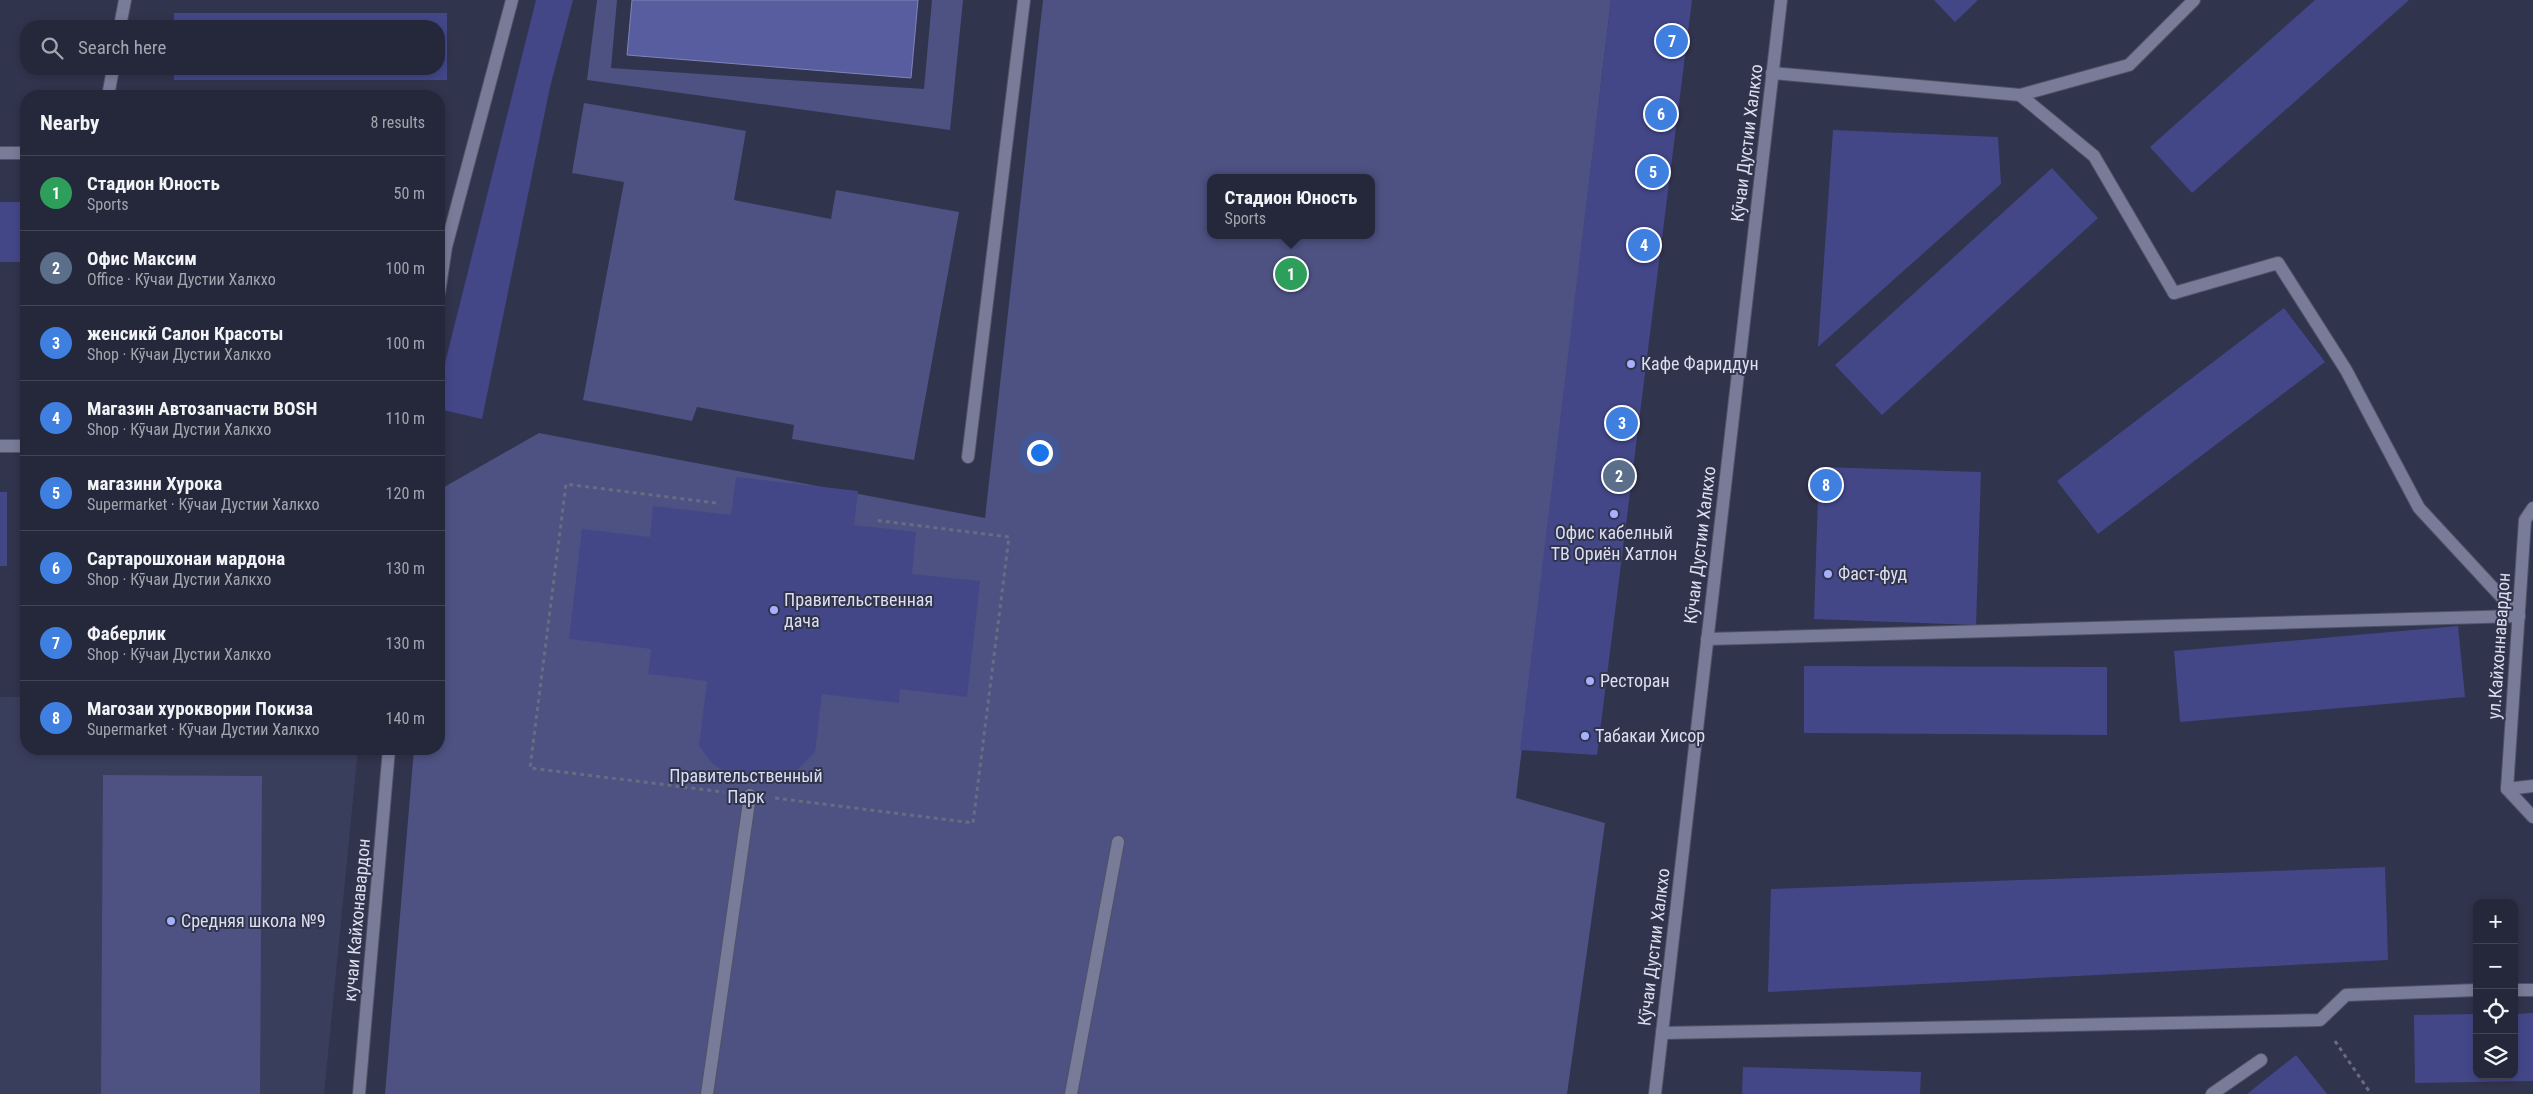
<!DOCTYPE html>
<html lang="en">
<head>
<meta charset="utf-8">
<style>
	body { margin:0; font-family:"Roboto Condensed",sans-serif; background:#313345; color:#f1f3f6 }
	.controls { position:absolute; right:15px; bottom:15px; display:grid; overflow:hidden; border-radius:10px; box-shadow:0 2px 8px #0003 }
	.controls button { width:45px; height:45px; display:grid; place-items:center; padding:0; border:0; border-bottom:1px solid #424454; background:#25273a; color:#f1f3f6; font:25px sans-serif }
	.you { position:absolute; left:1039px; top:452px; width:18px; height:18px; margin:-12px; border:4px solid #fff; border-radius:50%; background:#1a73e8; box-shadow:0 0 0 8px #1a73e833 }
	.badge { display:grid; place-items:center; width:32px; height:32px; border-radius:50%; background:#db2777; color:#fff; font-size:16px; font-weight:700 }
	.pin { position:absolute; translate:-50% -50%; border:2px solid #fff; box-shadow:0 1px 5px #0006 }
	.popup { position:absolute; left:1207px; top:174px; width:168px; height:65px; box-sizing:border-box; display:grid; place-content:center; border-radius:10px; background:#25273a; filter:drop-shadow(0 1px 4px #0005); font-size:16px; white-space:nowrap; color:#a3a5af }
	.popup b { font-size:19px; color:#f1f3f6 }
	.popup::after { content:''; position:absolute; left:50%; top:100%; margin-left:-10px; border:10px solid transparent; border-top-color:#25273a }
	.list { margin:0; padding:0; list-style:none }
	h2 { display:flex; justify-content:space-between; align-items:center; height:65px; margin:0; padding:0 20px; font-size:21px }
	h2 small { font-size:16px; font-weight:400; color:#a3a5af }
	.list li { display:grid; grid-template-columns:32px 1fr auto; gap:15px; align-items:center; box-sizing:border-box; height:75px; padding:0 20px; border-top:1px solid #424454 }
	.list b { display:block; font-size:19px; white-space:nowrap }
	.list p { margin:0; font-size:16px; white-space:nowrap; color:#a3a5af }
	.list em { font-size:16px; font-style:normal; color:#a3a5af }
	.icon { flex:none; width:28px; height:28px; fill:none; stroke:currentColor; stroke-width:2; stroke-linecap:round; stroke-linejoin:round }
	.map { position:relative; flex:none; width:2533px; height:1094px; overflow:hidden }
	.search { position:absolute; background:#25273a; box-shadow:0 2px 8px #0003; left:20px; top:20px; width:425px; height:55px; display:flex; align-items:center; gap:12px; box-sizing:border-box; padding:0 18px; border-radius:20px; color:#a3a5af; font-size:19px }
	.panel { position:absolute; background:#25273a; box-shadow:0 2px 8px #0003; left:20px; top:90px; width:425px; height:665px; border-radius:20px }
	.map>svg:first-child { display:block }
	.built { fill:#3a3e5d }
	.green { fill:#4d5282; fill-rule:evenodd }
	.water { fill:#585da0; stroke:#8084b8 }
	.building { fill:#434788 }
	.lines { fill:none; stroke-linecap:round; stroke-linejoin:round }
	.lane-casing { stroke:#505267; stroke-width:14 }
	.street-casing { stroke:#505267; stroke-width:14 }
	.secondary-casing { stroke:#505267; stroke-width:14 }
	.path { stroke:#686b81; stroke-width:3; stroke-dasharray:4 4; stroke-linecap:butt }
	.lane { stroke:#787c99; stroke-width:12 }
	.street { stroke:#787c99; stroke-width:12 }
	.secondary { stroke:#787c99; stroke-width:12 }
	.poi-dot { fill:#a7b0fc; stroke:#31344d; stroke-width:2 }
	.labels { text-anchor:middle; stroke-width:4; stroke-linejoin:round; paint-order:stroke }
	.street-label { font-size:18px; fill:#dddfef; stroke:#31344d }
	.poi-label { font-size:18px; fill:#dddfef; stroke:#31344d; text-anchor:start }
	.park-label { font-size:18px; fill:#dbdff2; stroke:#31344d }
</style>
</head>
<body>
<div class="map">
<svg width="2533" height="1094" viewBox="0 0 2533 1094">
	<rect width="100%" height="100%" fill="#31344d"/>
	<path class="built" d="M0,697H26V749H358L324,1094H0Z"/>
	<g class="green">
		<path d="M597,0H617L611,68L924,89L932,0H963L950,130L587,80Z"/>
		<path d="M1043,0H1611L1516,798L1605,823L1567,1094H385L414,749H439V490L539,433L985,518ZM1211,178H1371V235H1211Z"/>
		<path d="M584,103L746,131L734,200L831,219L836,190L959,212L914,460L792,439L794,425L697,407L692,421L583,400L624,182L572,173Z"/>
		<path d="M103,775L262,776L260,1094H101Z"/>
	</g>
	<path class="water" d="M632,0H918L911,78L627,55Z"/>
	<g class="building">
		<path d="M536,0H573L550,87L482,419L439,409V387Z"/>
		<path d="M1611,0H1692L1597,755L1520,750Z"/>
		<path d="M1934,0H1978L1955,22Z"/>
		<path d="M2315,0H2409L2192,193L2150,147Z"/>
		<path d="M174,13H447V80H174V69H439V26H174Z"/>
		<path d="M1833,130L1998,137L2001,184L1818,347Z"/>
		<path d="M2052,168L2098,218L1882,415L1835,365Z"/>
		<rect x="0" y="202" width="26" height="60"/>
		<path d="M2284,308L2325,362L2098,534L2057,481Z"/>
		<path d="M1819,467L1981,472L1976,625L1814,619Z"/>
		<path d="M736,477L858,491L854,525L916,532L912,574L980,581L967,697L900,689L899,703L822,694L815,752L793,774L767,779L731,776L713,764L699,746L707,681L648,674L651,649L569,639L582,529L650,537L653,506L731,515Z"/>
		<rect x="0" y="492" width="7" height="74"/>
		<path d="M2458,626L2465,697L2180,722L2174,651Z"/>
		<path d="M1804,666L2107,667V735L1804,733Z"/>
		<path d="M2385,867L2388,960L1768,992L1771,889Z"/>
		<path d="M2533,1013V1081L2415,1083L2414,1015L2477,1014V1075H2514V1014Z"/>
		<path d="M2296,1055L2327,1094H2247Z"/>
		<path d="M1743,1067L1921,1072L1920,1094H1742Z"/>
	</g>
	<g class="lines">
		<defs>
			<g id="lane">
				<path d="M120,26L125,0"/>
				<path d="M1772,73L2020,95L2129,65L2194,0"/>
				<path d="M2020,95L2094,156L2174,293"/>
				<path d="M108,96L113,69"/>
				<path d="M0,153H26"/>
				<path d="M0,446H26"/>
				<path d="M968,457L1024,0"/>
				<path d="M2533,508L2525,520L2507,789L2533,786"/>
				<path d="M1707,639L2519,616"/>
				<path d="M2514,990H2533"/>
				<path d="M1662,1033L2320,1020L2346,995L2477,990"/>
				<path d="M707,1094L750,795"/>
				<path d="M1071,1094L1118,842"/>
			</g>
			<g id="street">
				<path d="M439,293L446,247L512,0"/>
				<path d="M2174,293L2278,263L2346,370L2419,508L2519,616"/>
				<path d="M2507,789L2533,817"/>
				<path d="M359,1094L389,749"/>
				<path d="M2212,1094L2261,1060"/>
			</g>
			<path id="secondary" d="M1655,1094L1781,0"/>
		</defs>
		<use href="#lane" class="lane-casing"/>
		<use href="#street" class="street-casing"/>
		<use href="#secondary" class="secondary-casing"/>
		<g class="path">
			<path d="M716,503L566,484L530,768L724,792"/>
			<path d="M775,798L973,823L1009,537L874,520"/>
			<path d="M2335,1041L2371,1094"/>
		</g>
		<use href="#lane" class="lane"/>
		<use href="#street" class="street"/>
		<use href="#secondary" class="secondary"/>
	</g>
	<g class="poi-dot">
		<circle cx="1631" cy="364" r="5"/>
		<circle cx="1614" cy="514" r="5"/>
		<circle cx="1828" cy="574" r="5"/>
		<circle cx="774" cy="610" r="5"/>
		<circle cx="1590" cy="681" r="5"/>
		<circle cx="1585" cy="736" r="5"/>
		<circle cx="171" cy="921" r="5"/>
	</g>
	<g class="labels">
		<g class="street-label">
			<text transform="translate(1747 143) rotate(-83)" y="6">Кӯчаи Дустии Халкхо</text>
			<text transform="translate(1700 545) rotate(-83)" y="6">Кӯчаи Дустии Халкхо</text>
			<text transform="translate(2499 646) rotate(-86)" y="6">ул.Кайхоннавардон</text>
			<text transform="translate(357 920) rotate(-85)" y="6">кучаи Кайхонавардон</text>
			<text transform="translate(1654 947) rotate(-83)" y="6">Кӯчаи Дустии Халкхо</text>
		</g>
		<g class="poi-label">
			<text x="1641" y="370">Кафе Фариддун</text>
			<text x="1614" y="539" text-anchor="middle">Офис кабелный<tspan x="1614" dy="21">ТВ Ориён Хатлон</tspan></text>
			<text x="1838" y="580">Фаст-фуд</text>
			<text x="784" y="606">Правительственная<tspan x="784" dy="21">дача</tspan></text>
			<text x="1600" y="687">Ресторан</text>
			<text x="1595" y="742">Табакаи Хисор</text>
			<text x="181" y="927">Средняя школа №9</text>
		</g>
		<g class="park-label">
			<text x="746" y="782">Правительственный<tspan x="746" dy="21">Парк</tspan></text>
		</g>
	</g>
</svg>
<div class="controls">
<button>+</button>
<button>−</button>
<button><svg class="icon" aria-label="locate" viewBox="0 0 24 24"><circle cx="12" cy="12" r="6"/><path d="M12 2v4M12 18v4M2 12h4M18 12h4"/></svg></button>
<button><svg class="icon" aria-label="layers" viewBox="0 0 24 24"><path d="M12 4l9 5-9 5-9-5zM3 14l9 5 9-5"/></svg></button>
</div>
<div class="you"></div>
<div class="pin badge" style="left:1291px;top:274px;background:#2e9e5b">1</div>
<div class="popup"><b>Стадион Юность</b>Sports</div>
<div class="pin badge" style="left:1619px;top:476px;background:#5c6f8a">2</div>
<div class="pin badge" style="left:1622px;top:423px;background:#3f7fe0">3</div>
<div class="pin badge" style="left:1644px;top:245px;background:#3f7fe0">4</div>
<div class="pin badge" style="left:1653px;top:172px;background:#3f7fe0">5</div>
<div class="pin badge" style="left:1661px;top:114px;background:#3f7fe0">6</div>
<div class="pin badge" style="left:1672px;top:41px;background:#3f7fe0">7</div>
<div class="pin badge" style="left:1826px;top:485px;background:#3f7fe0">8</div>
<div class="search"><svg class="icon" aria-label="search" viewBox="0 0 24 24"><circle cx="10" cy="10" r="6"/><path d="M15 15l6 6"/></svg>Search here</div>
<section class="panel">
<h2>Nearby<small>8 results</small></h2>
<ul class="list">
<li><span class="badge" style="background:#2e9e5b">1</span><div><b>Стадион Юность</b><p>Sports</p></div><em>50 m</em></li>
<li><span class="badge" style="background:#5c6f8a">2</span><div><b>Офис Максим</b><p>Office · Кӯчаи Дустии Халкхо</p></div><em>100 m</em></li>
<li><span class="badge" style="background:#3f7fe0">3</span><div><b>женсикй Салон Красоты</b><p>Shop · Кӯчаи Дустии Халкхо</p></div><em>100 m</em></li>
<li><span class="badge" style="background:#3f7fe0">4</span><div><b>Магазин Автозапчасти BOSH</b><p>Shop · Кӯчаи Дустии Халкхо</p></div><em>110 m</em></li>
<li><span class="badge" style="background:#3f7fe0">5</span><div><b>магазини Хурока</b><p>Supermarket · Кӯчаи Дустии Халкхо</p></div><em>120 m</em></li>
<li><span class="badge" style="background:#3f7fe0">6</span><div><b>Сартарошхонаи мардона</b><p>Shop · Кӯчаи Дустии Халкхо</p></div><em>130 m</em></li>
<li><span class="badge" style="background:#3f7fe0">7</span><div><b>Фаберлик</b><p>Shop · Кӯчаи Дустии Халкхо</p></div><em>130 m</em></li>
<li><span class="badge" style="background:#3f7fe0">8</span><div><b>Магозаи хуроквории Покиза</b><p>Supermarket · Кӯчаи Дустии Халкхо</p></div><em>140 m</em></li>
</ul>
</section>
</div>
</body>
</html>
